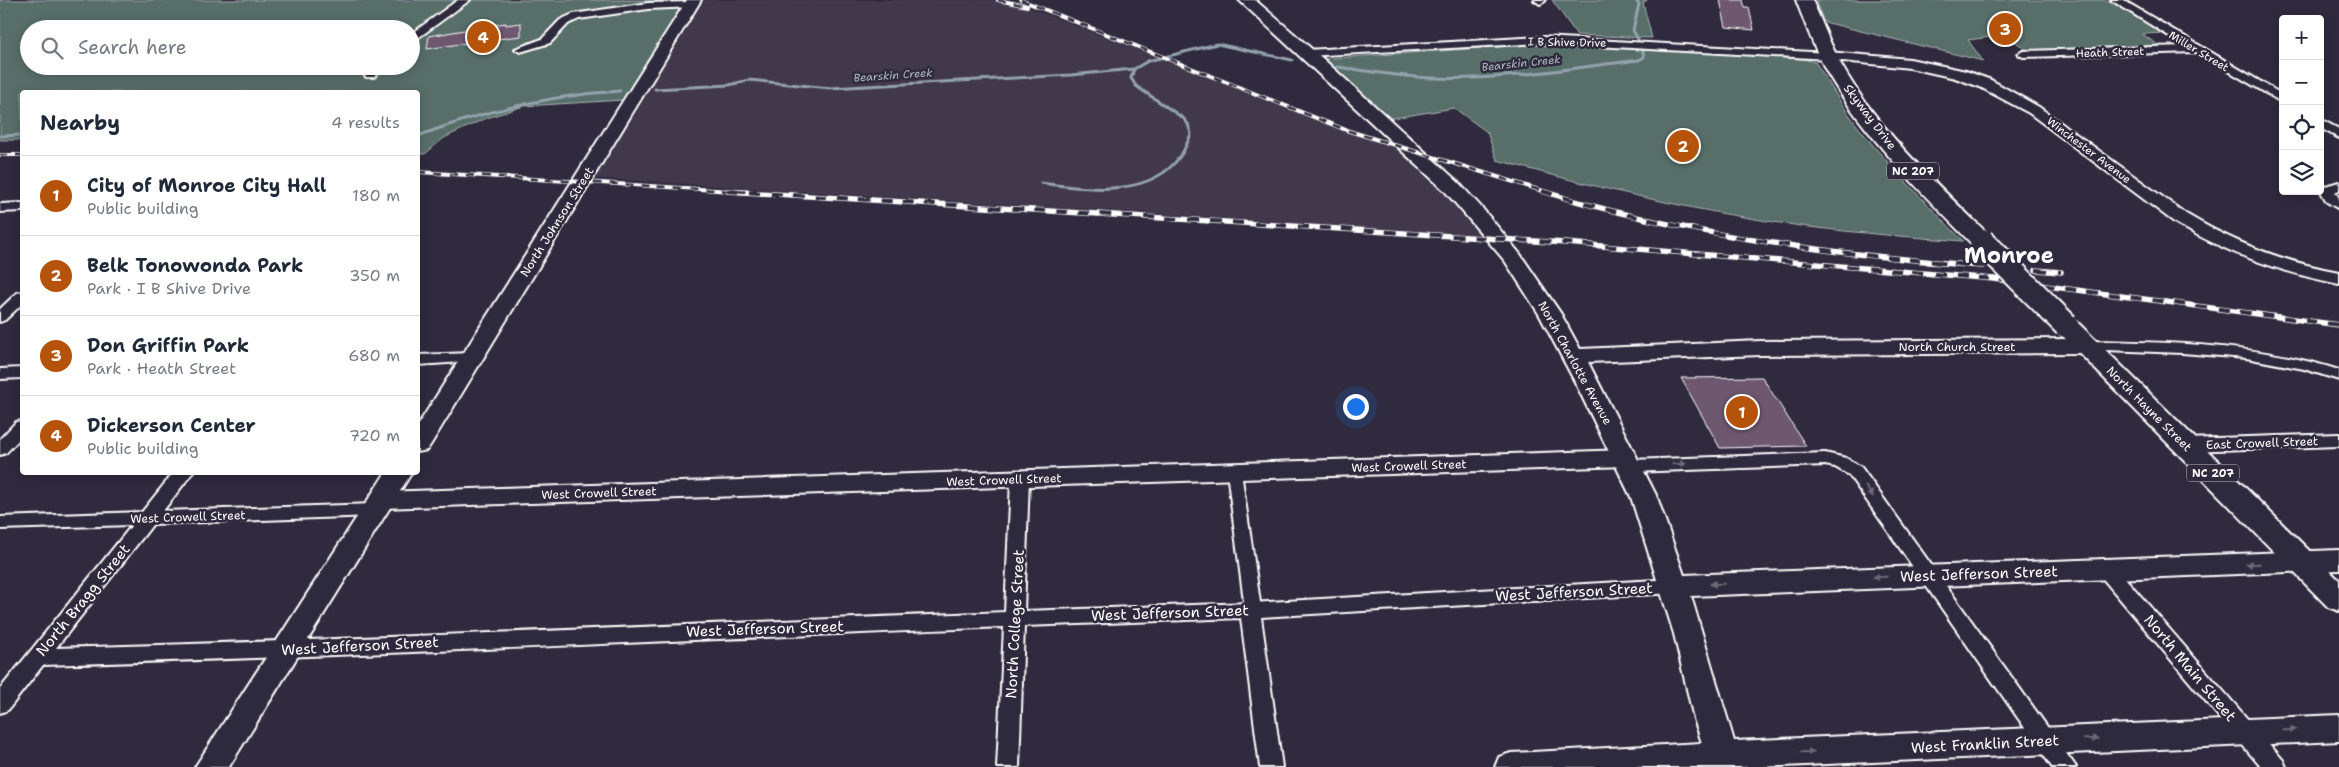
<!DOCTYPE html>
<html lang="en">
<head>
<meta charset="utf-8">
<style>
	body { margin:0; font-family:"Shantell Sans",sans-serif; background:#f2f2f3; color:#1f2937 }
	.controls { position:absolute; right:15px; top:15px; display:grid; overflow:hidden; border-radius:5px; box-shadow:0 2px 12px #0003 }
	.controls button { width:45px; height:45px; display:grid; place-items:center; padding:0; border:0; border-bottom:1px solid #e0e1e3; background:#fff; color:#1f2937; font:25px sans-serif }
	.you { position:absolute; left:1355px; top:406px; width:18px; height:18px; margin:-12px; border:4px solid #fff; border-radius:50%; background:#1a73e8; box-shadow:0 0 0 8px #1a73e833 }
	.badge { display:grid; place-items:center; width:32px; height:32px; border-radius:50%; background:#b45309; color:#fff; font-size:16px; font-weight:700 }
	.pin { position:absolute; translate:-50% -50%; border:2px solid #fff; box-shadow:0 1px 5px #0006 }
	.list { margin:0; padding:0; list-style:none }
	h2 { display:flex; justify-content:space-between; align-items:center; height:65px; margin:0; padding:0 20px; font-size:21px }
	h2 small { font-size:16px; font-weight:400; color:#747a83 }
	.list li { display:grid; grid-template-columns:32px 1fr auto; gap:15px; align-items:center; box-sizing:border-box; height:80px; padding:0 20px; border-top:1px solid #e0e1e3 }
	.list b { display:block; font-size:19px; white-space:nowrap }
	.list p { margin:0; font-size:16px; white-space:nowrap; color:#747a83 }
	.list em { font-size:16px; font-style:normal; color:#747a83 }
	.icon { flex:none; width:28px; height:28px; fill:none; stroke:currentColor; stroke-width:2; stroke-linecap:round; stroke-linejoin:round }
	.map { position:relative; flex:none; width:2339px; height:767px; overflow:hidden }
	.search { position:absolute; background:#fff; box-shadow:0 2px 12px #0003; left:20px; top:20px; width:400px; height:55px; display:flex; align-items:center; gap:12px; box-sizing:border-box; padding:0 18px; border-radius:28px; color:#747a83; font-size:19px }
	.panel { position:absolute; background:#fff; box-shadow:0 2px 12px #0003; left:20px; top:90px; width:400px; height:385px; border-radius:5px }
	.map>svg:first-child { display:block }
	.built { fill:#42384c }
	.green { fill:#586e69; stroke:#acb6b4; fill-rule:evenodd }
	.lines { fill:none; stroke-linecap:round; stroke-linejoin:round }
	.stream { stroke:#94a3ae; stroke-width:3 }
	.building { fill:#6e596f; stroke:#fff }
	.pedestrian-casing { stroke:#fff; stroke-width:4 }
	.minor-casing { stroke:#fff; stroke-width:4 }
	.tertiary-casing { stroke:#fff; stroke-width:4 }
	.secondary-casing { stroke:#fff; stroke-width:4 }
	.primary-casing { stroke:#fff; stroke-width:4 }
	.pedestrian { fill:#2f2a3d; fill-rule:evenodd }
	.minor { fill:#2f2a3d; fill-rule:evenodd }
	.tertiary { fill:#2f2a3d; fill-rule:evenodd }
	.secondary { fill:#2f2a3d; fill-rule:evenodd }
	.primary { fill:#2f2a3d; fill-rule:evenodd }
	.rail-far1-casing { stroke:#fff; stroke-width:4 }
	.rail-casing { stroke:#fff; stroke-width:5.5 }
	.rail-far1 { stroke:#2f2a3d; stroke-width:2.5; stroke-dasharray:8; stroke-linecap:butt }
	.rail { stroke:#2f2a3d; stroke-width:4; stroke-dasharray:11; stroke-linecap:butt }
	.primary-bridge-casing { stroke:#fff; stroke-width:28; stroke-linecap:butt }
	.primary-bridge { stroke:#2f2a3d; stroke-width:24 }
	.oneway { fill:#6d6a77 }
	.labels { text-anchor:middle; stroke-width:5; stroke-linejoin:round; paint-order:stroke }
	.far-street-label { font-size:11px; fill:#fff; stroke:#2f2a3d }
	.far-water-label { font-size:11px; font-style:italic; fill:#afbac2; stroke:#2f2a3d }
	.shield { fill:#2f2a3d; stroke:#c1bfc5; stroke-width:1 }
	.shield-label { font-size:11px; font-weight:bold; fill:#fff }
	.street-label { font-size:12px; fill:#fff; stroke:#2f2a3d }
	.near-street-label { font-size:15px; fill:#fff; stroke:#2f2a3d }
	.town-label { font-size:22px; font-weight:bold; fill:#fff; stroke:#2f2a3d }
</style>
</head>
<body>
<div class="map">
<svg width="2339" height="767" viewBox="0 0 2339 767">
	<rect width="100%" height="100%" fill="#2f2a3d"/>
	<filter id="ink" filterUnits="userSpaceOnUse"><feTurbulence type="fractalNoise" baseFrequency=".02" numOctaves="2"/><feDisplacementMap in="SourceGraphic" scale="10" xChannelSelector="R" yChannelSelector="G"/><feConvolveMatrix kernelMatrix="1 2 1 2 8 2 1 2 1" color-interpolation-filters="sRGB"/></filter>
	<g filter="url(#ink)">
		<path class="built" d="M702,0H1009L1405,152L1453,193L1484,235L593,178Z"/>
		<g class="green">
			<path d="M0,0H689L623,100L524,106L484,119L444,138L425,154H418V92H22V140H0ZM29,29H411V66H29Z"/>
			<path d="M1552,0H1647L1643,3L1652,38L1577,35Z"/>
			<path d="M1815,0H2113L2166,33L2142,34L2161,47L2028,51L2006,35L1968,40L1983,61L1824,22Z"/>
			<path d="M1527,45L1611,47L1803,59L1815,62C1830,83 1842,107 1859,128C1891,169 1928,204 1963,241C1909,237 1855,233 1801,226C1698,212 1596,188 1497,160L1487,132L1454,108L1387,119L1320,59Z"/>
		</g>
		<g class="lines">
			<g class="stream">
				<path d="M1337,67C1368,71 1401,77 1432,78C1501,81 1571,68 1639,60L1644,57L1642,47L1633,30L1639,4L1635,0"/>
				<path d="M655,89L729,85L749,80L830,88L1071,75L1134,69"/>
				<path d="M0,136L22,135"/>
				<path d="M418,136C484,111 549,95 620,91"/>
				<path d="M1041,183C1086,189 1151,199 1181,155C1185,149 1188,141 1191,134L1188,124L1183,118L1136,86L1131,78L1134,69L1148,61L1217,44L1292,60"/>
			</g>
		</g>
		<g class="building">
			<path d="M1720,0H1743L1745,8H1749L1754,30L1726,27Z"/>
			<path d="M506,23V25L521,23V36L497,39V48L477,51V46H473V42L427,49L429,36Z"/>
			<path d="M1762,377L1806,446L1720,448L1681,378Z"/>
		</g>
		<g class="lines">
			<defs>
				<path id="pedestrian" d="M1234,467L1239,469L1241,472L1261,609L1258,613L1253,615L1248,613L1245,609L1227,472L1229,469Z"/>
				<g id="minor">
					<path d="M458,0H470L411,43V34Z"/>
					<path d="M1534,0H1544L1545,1L1540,4Z"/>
					<path d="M2111,0H2123L2283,95V103L2196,52L2023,57L2018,54L2023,51L2185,46Z"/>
					<path d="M691,2L696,5L695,7L648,9L579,19L568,24L550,43L520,52L515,49L542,39L560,20L573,14L648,3Z"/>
					<path d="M1543,37L1828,53L1834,56L1828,59L1543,43L1306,56L1301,53L1306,50Z"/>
					<path d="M373,66H385L374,77H366L364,75Z"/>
					<path d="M2320,119L2339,129V138L2320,128Z"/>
					<path d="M2339,182V190L2335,192L2339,198V209L2327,202L2320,190L2322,187Z"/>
					<path d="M22,203V211L0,212V204Z"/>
					<path d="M22,292V304L5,320L0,322V309L17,293Z"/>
					<path d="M2086,341C2172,342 2256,344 2339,370V380L2304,369L2246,358L2182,353L2080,349L2078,346L2080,343Z"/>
					<path d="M472,353L478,355L480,358L478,361L418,365V355Z"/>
					<path d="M22,368V378L0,379V369Z"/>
					<path d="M22,421V436L6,453L0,455V439L16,422Z"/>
					<path d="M2339,434V446L2185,451L2179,449L2176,445L2179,441L2185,439Z"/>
					<path d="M1825,453L1846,458L1861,467L2076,767H2052L1849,475L1835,467L1825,465L1630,472L1624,470L1621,466L1624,462L1630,460Z"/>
					<path d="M174,472H193L163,511L375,504L381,506L384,510L381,514L375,516L153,524L56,648C372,640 688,624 1005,612L1011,480L1014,476L1020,474L1026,476L1029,480L1024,611L1250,603L1674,579L1681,581L1684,586L1681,591L1674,593L1261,617L1282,767H1260L1241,618L1024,626L1019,767H997L1004,627C683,640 363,656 43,665L8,710L0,713V689L132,525L0,529V517L142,512Z"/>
					<path d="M2106,562L2113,564L2283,760L2286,767H2261L2099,574L2096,569L2099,564Z"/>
				</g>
				<g id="tertiary">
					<path d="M1828,52L1910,59L1966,71L1991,80L2039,107L2186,214C2234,243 2284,262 2339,272V284C2280,272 2226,253 2174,222L2029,113L1980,87L1955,78L1910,68L1823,59L1821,56L1823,53Z"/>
					<path d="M1626,450L1634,453L1637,458L1634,463L1626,466L382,508L374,506L370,500L374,494L382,492Z"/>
				</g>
				<g id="secondary">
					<path d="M687,0H701L431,444L427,450L418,452V425Z"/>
					<path d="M1239,0H1255L1321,57L1458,182L1482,208L1520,254L1561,314L1580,349L1760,341L2086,339L2094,341L2097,346L2094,351L2086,353L1760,355L1588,362L1657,497L1684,575L2339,550V570L1691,596L1734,741L2339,715V741L1759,767H1495L1499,757L1511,753L1702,743L1694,719L1674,634L1631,497L1575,382L1539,314L1505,261L1444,190Z"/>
					<path d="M386,472H412L229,767H195Z"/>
				</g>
				<g id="primary">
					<path d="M1796,0H1812C1823,24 1832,50 1846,73C1883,135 1939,186 1990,236L1993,241L1990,246L1982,248L1974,246C1921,192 1867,139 1828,74C1815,51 1806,25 1796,0Z"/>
					<path d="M2066,318L2075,320L2339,580V611L2328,607L2057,330L2054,325L2057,320Z"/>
				</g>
			</defs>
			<use href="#pedestrian" class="pedestrian-casing"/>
			<use href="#minor" class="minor-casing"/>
			<use href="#tertiary" class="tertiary-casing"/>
			<use href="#secondary" class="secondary-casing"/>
			<use href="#primary" class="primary-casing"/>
			<use href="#pedestrian" class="pedestrian"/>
			<use href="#minor" class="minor"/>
			<use href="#tertiary" class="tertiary"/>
			<use href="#secondary" class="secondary"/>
			<use href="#primary" class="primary"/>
			<defs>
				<g id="rail-far1">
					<path d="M998,0L1027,6"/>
					<path d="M1021,0L1346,130L1546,192"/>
					<path d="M0,155H22"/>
					<path d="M418,172L748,192"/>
				</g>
				<g id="rail">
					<path d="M727,191L1566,243L1994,279L2339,325"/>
					<path d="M1542,191C1685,236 1833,254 1982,266L1928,262"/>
					<path d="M2036,270L2061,272"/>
				</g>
			</defs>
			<use href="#rail-far1" class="rail-far1-casing"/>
			<use href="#rail" class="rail-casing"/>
			<use href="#rail-far1" class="rail-far1"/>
			<use href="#rail" class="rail"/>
			<defs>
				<path id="primary-bridge" d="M1982,241L2066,325"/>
			</defs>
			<use href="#primary-bridge" class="primary-bridge-casing"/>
			<use href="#primary-bridge" class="primary-bridge"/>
		</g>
		<defs><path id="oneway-solid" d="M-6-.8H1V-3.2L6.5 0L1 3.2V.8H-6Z" transform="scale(1.25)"/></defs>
		<g class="oneway">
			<use href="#oneway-solid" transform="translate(1679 464) rotate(-2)"/>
			<use href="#oneway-solid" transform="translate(1869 491) rotate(55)"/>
			<use href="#oneway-solid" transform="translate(2253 564) rotate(178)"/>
			<use href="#oneway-solid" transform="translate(1880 577) rotate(178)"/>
			<use href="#oneway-solid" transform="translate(1717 584) rotate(178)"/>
			<use href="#oneway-solid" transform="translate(2289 730) rotate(-3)"/>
			<use href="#oneway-solid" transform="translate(2091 739) rotate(-2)"/>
			<use href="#oneway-solid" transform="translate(1807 752) rotate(-2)"/>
		</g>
	</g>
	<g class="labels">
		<g class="far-street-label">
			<text transform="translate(1567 42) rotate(1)" y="4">I B Shive Drive</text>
			<text transform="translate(2199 51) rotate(31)" y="4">Miller Street</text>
			<text transform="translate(2110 52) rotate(-2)" y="4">Heath Street</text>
			<text transform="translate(2089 150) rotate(37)" y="4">Winchester Avenue</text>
		</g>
		<g class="far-water-label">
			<text transform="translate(1521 63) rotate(-6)" y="4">Bearskin Creek</text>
			<text transform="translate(893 75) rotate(-4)" y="4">Bearskin Creek</text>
		</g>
		<g class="shield">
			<rect x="1887" y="162.5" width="52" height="17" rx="4"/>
			<rect x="2187" y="464.5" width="52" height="17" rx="4"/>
		</g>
		<g class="shield-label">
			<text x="1913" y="175">NC 207</text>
			<text x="2213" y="477">NC 207</text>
		</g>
		<g class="street-label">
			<text transform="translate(1870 117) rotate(53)" y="4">Skyway Drive</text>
			<text transform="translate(557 222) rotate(-58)" y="4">North Johnson Street</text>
			<text x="1957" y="351">North Church Street</text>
			<text transform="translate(1575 363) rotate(61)" y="4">North Charlotte Avenue</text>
			<text transform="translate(2149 409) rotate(45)" y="4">North Hayne Street</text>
			<text transform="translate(2262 443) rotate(-2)" y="4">East Crowell Street</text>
			<text transform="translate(1409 466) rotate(-2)" y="4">West Crowell Street</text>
			<text transform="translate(1004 480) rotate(-2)" y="4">West Crowell Street</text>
			<text transform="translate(599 493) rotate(-2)" y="4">West Crowell Street</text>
			<text transform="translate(188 517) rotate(-2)" y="4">West Crowell Street</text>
		</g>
		<g class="near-street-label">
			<text transform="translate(1979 574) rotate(-2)" y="5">West Jefferson Street</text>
			<text transform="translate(1574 592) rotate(-3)" y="5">West Jefferson Street</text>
			<text transform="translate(83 600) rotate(-51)" y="5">North Bragg Street</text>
			<text transform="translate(1170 613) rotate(-2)" y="5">West Jefferson Street</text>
			<text transform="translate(1015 624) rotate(-87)" y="5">North College Street</text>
			<text transform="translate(765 629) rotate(-2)" y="5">West Jefferson Street</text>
			<text transform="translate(360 646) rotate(-3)" y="5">West Jefferson Street</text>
			<text transform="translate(2190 668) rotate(50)" y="5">North Main Street</text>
			<text transform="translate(1985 744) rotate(-3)" y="5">West Franklin Street</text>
		</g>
		<g class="town-label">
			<text x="2009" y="263">Monroe</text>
		</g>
	</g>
</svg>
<div class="controls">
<button>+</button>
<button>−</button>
<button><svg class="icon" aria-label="locate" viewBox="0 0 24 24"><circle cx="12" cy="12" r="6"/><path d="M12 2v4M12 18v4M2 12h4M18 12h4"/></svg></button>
<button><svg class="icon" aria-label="layers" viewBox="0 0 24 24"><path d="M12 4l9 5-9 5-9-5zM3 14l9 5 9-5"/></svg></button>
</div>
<div class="you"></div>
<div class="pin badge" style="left:1742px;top:412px">1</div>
<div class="pin badge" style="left:1683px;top:146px">2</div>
<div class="pin badge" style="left:2005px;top:29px">3</div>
<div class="pin badge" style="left:483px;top:37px">4</div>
<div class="search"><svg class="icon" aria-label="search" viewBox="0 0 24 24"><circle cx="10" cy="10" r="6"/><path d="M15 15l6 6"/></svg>Search here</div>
<section class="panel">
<h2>Nearby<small>4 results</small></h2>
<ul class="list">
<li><span class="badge">1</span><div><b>City of Monroe City Hall</b><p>Public building</p></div><em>180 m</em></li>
<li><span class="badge">2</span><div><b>Belk Tonowonda Park</b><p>Park · I B Shive Drive</p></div><em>350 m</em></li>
<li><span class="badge">3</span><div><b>Don Griffin Park</b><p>Park · Heath Street</p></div><em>680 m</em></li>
<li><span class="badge">4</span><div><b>Dickerson Center</b><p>Public building</p></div><em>720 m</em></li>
</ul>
</section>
</div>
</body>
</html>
